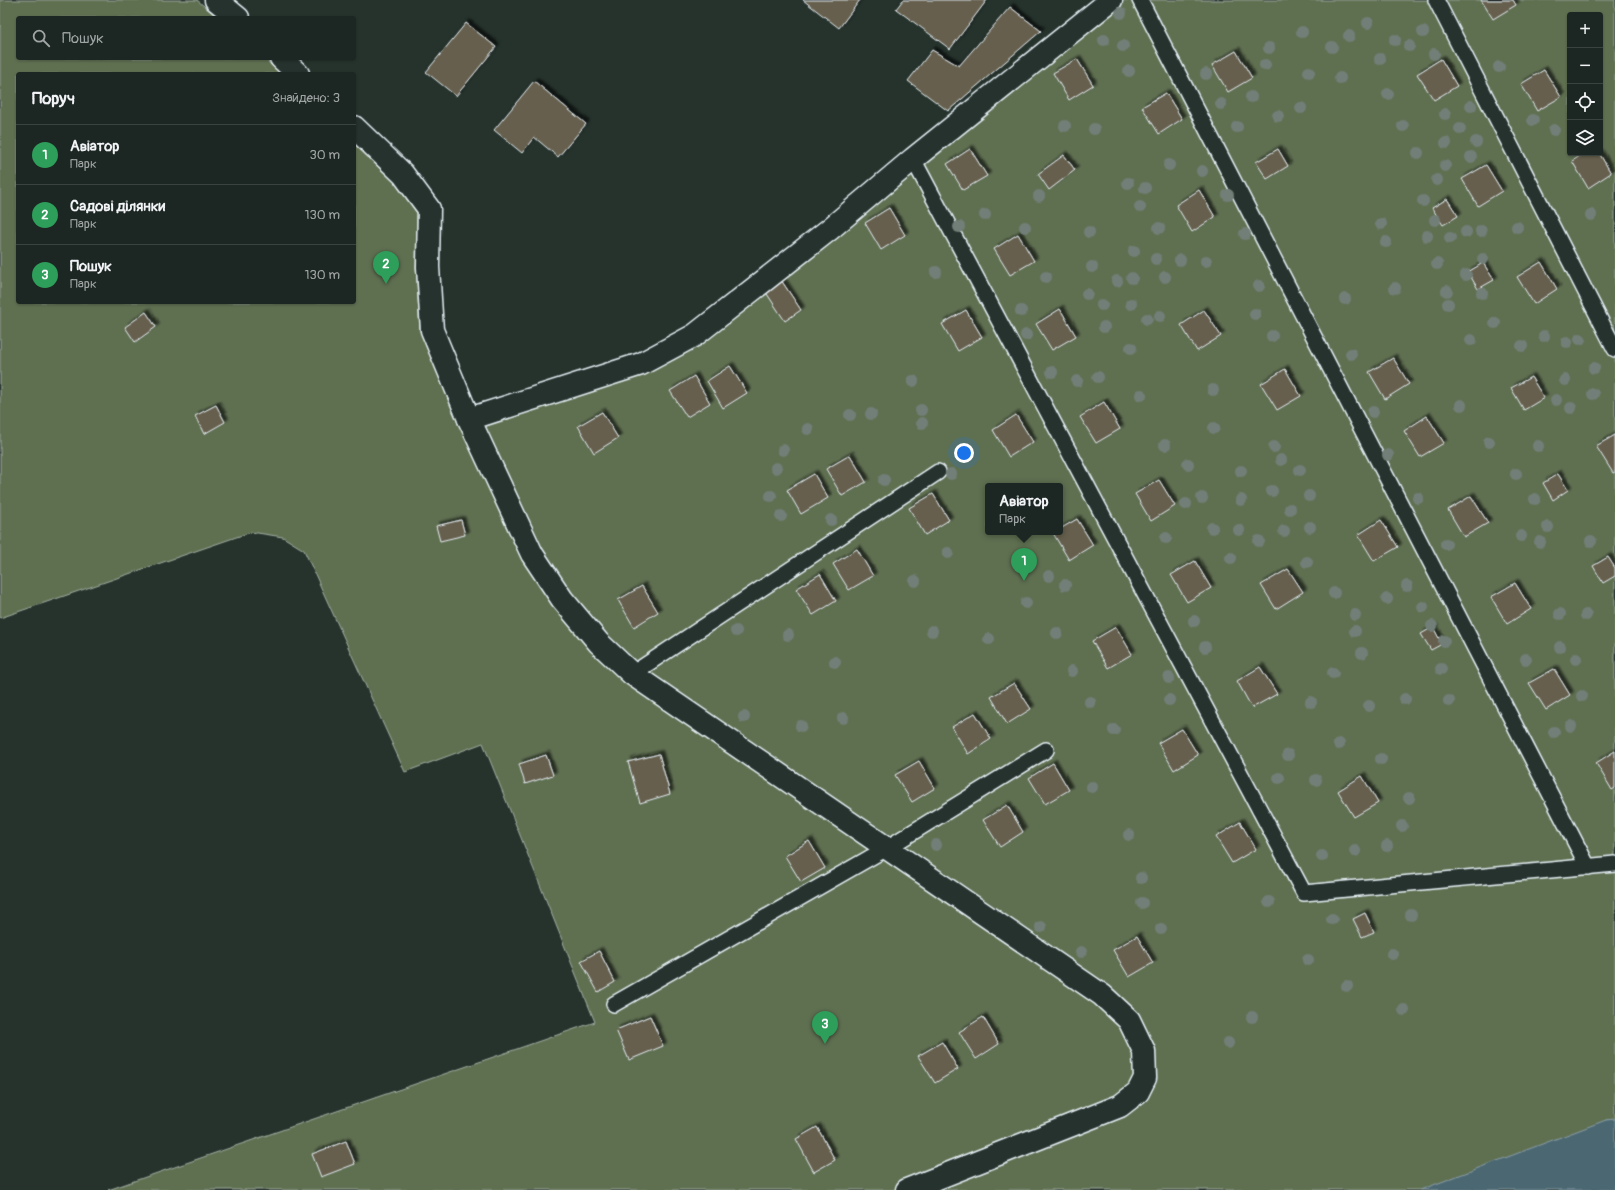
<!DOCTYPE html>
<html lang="uk">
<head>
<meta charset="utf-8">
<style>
	body { margin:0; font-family:Pangolin,sans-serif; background:#29322f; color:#f1f3f6 }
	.controls { position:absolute; right:12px; top:12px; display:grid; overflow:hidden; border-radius:4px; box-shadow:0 1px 3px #0004 }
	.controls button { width:36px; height:36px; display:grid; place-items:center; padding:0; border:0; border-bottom:1px solid #3a4340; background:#1c2622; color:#f1f3f6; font:20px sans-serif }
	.you { position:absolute; left:964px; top:453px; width:14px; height:14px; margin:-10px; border:3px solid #fff; border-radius:50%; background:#1a73e8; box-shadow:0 0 0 6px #1a73e833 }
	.badge { display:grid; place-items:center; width:26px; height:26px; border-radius:50%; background:#ea580c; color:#fff; font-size:13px; font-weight:700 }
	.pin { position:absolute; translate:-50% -33px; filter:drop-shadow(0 1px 2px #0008) }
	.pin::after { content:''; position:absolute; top:21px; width:14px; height:12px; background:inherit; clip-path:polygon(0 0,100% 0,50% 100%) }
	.popup { position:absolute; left:985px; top:483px; width:78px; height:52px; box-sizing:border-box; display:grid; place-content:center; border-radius:4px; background:#1c2622; filter:drop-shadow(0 1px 3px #0005); font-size:13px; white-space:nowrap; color:#a0a5a5 }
	.popup b { font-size:15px; color:#f1f3f6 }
	.popup::after { content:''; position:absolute; left:50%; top:100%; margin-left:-8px; border:8px solid transparent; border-top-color:#1c2622 }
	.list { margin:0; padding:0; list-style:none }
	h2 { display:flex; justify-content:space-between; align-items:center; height:52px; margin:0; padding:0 16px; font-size:17px }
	h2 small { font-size:13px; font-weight:400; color:#a0a5a5 }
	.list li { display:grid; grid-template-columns:26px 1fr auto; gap:12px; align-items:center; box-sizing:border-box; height:60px; padding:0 16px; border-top:1px solid #3a4340 }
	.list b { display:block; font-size:15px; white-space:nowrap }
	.list p { margin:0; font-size:13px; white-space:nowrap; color:#a0a5a5 }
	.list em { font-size:13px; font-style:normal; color:#a0a5a5 }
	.icon { flex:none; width:22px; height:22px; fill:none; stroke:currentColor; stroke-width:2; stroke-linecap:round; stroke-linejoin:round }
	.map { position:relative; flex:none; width:1615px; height:1190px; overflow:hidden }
	.search { position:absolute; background:#1c2622; box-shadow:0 1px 3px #0004; left:16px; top:16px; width:340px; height:44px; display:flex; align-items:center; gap:10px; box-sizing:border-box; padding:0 14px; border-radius:4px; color:#a0a5a5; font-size:15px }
	.panel { position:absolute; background:#1c2622; box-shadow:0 1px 3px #0004; left:16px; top:72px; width:340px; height:232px; border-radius:4px }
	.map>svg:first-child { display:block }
	.green { fill:#5f6f51; stroke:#a4b0a4; fill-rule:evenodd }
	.water { fill:#4c6772; stroke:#8a9ea8 }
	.building { fill:#665f4e; stroke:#e8f1f8; filter:url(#shadow) }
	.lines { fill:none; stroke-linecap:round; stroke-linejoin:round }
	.service-casing { stroke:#e8f1f8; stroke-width:18 }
	.minor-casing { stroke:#e8f1f8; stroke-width:25 }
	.service { stroke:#26332d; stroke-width:15 }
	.minor { stroke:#26332d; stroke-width:22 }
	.tree { fill:#727f78 }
</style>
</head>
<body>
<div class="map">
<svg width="1615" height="1190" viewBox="0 0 1615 1190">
	<defs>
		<filter id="shadow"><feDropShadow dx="3.5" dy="-3.5" stdDeviation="1" flood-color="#0009"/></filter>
	</defs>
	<rect width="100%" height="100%" fill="#26332d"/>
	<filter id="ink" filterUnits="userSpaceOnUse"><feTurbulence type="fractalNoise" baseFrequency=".025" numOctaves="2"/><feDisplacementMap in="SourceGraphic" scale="8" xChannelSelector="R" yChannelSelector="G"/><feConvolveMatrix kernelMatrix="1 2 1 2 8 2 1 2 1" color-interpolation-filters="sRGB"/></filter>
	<g filter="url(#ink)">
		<path class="green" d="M0,0H197L218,18H18V58H264L281,74H18V302H354V144L395,183L417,213L416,267L420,332L432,330L469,419L641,364L1111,0H1615V1119L1606,1120L1497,1190H108L595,1022L483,743L405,772L304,550L283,537L251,532L0,618ZM1570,15H1600V153H1570ZM988,486H1060V532H988Z"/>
		<path class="water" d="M1615,1119V1190H1420L1606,1120Z"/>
		<g class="building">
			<path d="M803,0H860L839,28Z"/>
			<path d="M903,0H987L950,49L896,9Z"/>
			<path d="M1481,0H1513L1516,5L1493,19Z"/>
			<path d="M1010,7L1041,31L948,111L908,81L932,50L959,66Z"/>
			<path d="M466,23L496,47L456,96L426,72Z"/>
			<path d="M1236,51L1252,78L1228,92L1212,65Z"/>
			<path d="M1077,59L1093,85L1069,100L1053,73Z"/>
			<path d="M1441,59L1457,86L1434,100L1417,74Z"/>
			<path d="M1544,70L1561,97L1537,111L1521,84Z"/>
			<path d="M534,81L586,124L558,157L534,137L522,153L494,130Z"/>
			<path d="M1166,93L1182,119L1159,134L1142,107Z"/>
			<path d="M970,149L987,176L963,190L947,164Z"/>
			<path d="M1278,149L1288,166L1267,179L1256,162Z"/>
			<path d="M1585,153H1599L1611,173L1588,188L1572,161Z"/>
			<path d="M1064,155L1075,170L1049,190L1038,174Z"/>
			<path d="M1486,165L1502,191L1478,206L1462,179Z"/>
			<path d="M1199,190L1215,217L1192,232L1176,205Z"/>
			<path d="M1447,199L1458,216L1443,225L1432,208Z"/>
			<path d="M889,208L905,235L881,250L865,223Z"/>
			<path d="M1018,234L1034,261L1010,275L994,249Z"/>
			<path d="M1541,262L1557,289L1534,304L1517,277Z"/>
			<path d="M1483,263L1494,280L1478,289L1468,272Z"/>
			<path d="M779,277L801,310L785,321L763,288Z"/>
			<path d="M1060,309L1076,336L1052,350L1036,324Z"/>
			<path d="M966,310L982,337L958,351L942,324Z"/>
			<path d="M1204,310L1221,336L1197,351L1181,325Z"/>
			<path d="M146,312L156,327L135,342L125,327Z"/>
			<path d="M1393,358L1409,384L1385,399L1369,372Z"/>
			<path d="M730,366L747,393L723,408L707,381Z"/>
			<path d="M1285,369L1301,396L1277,410L1261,384Z"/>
			<path d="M694,376L710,403L687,417L670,391Z"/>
			<path d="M1531,377L1544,398L1524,410L1511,388Z"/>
			<path d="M1104,402L1120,429L1096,443L1080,417Z"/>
			<path d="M216,405L225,422L204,434L195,416Z"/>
			<path d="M602,412L618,438L594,453L578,426Z"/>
			<path d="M1016,415L1033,442L1009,457L993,430Z"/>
			<path d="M1427,416L1444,443L1420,457L1404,431Z"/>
			<path d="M1615,435V472L1613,473L1596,446Z"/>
			<path d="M850,455L866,482L842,496L826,469Z"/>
			<path d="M814,474L828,498L801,514L787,490Z"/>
			<path d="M1558,474L1568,490L1553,500L1543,483Z"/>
			<path d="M1159,480L1175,506L1151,521L1135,494Z"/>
			<path d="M933,494L949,520L925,535L909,508Z"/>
			<path d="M1471,496L1488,523L1464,537L1448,510Z"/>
			<path d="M1077,519L1093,545L1069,560L1053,533L1060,532V529Z"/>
			<path d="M461,520L465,535L440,541L436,526Z"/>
			<path d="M1381,520L1398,547L1374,561L1358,535Z"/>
			<path d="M857,549L873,576L849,590L833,564Z"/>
			<path d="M1608,557L1615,568V576L1603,583L1593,566Z"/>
			<path d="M1195,561L1211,588L1187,602L1171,575Z"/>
			<path d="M1288,569L1303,592L1276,609L1261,585Z"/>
			<path d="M820,574L836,601L813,615L796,589Z"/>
			<path d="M1515,583L1531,609L1507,624L1491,597Z"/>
			<path d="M642,586L658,612L634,627L618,600Z"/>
			<path d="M1116,627L1132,654L1108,668L1092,641Z"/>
			<path d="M1433,627L1442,644L1431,650L1421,634Z"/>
			<path d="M1260,667L1277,694L1252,708L1237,681Z"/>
			<path d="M1554,669L1570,695L1546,710L1529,683Z"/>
			<path d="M1014,683L1031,709L1007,724L991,697Z"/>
			<path d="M975,713L991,739L968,754L952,727Z"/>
			<path d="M1182,729L1198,755L1174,770L1158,743Z"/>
			<path d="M1615,751V788L1612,790L1596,763Z"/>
			<path d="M659,754L670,794L640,803L628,762Z"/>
			<path d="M546,755L553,775L525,784L519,764Z"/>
			<path d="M919,761L935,788L912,802L895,775Z"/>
			<path d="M1053,763L1069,790L1045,804L1029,778Z"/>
			<path d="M1362,776L1378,803L1354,817L1338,791Z"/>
			<path d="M1007,805L1023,832L1000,847L983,820Z"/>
			<path d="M1240,822L1256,849L1232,863L1216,837Z"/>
			<path d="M809,841L825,868L801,882L785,856Z"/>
			<path d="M1365,913L1374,932L1362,937L1353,919Z"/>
			<path d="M1137,936L1153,963L1129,977L1113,950Z"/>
			<path d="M599,951L615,982L598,992L581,961Z"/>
			<path d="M650,1016L663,1046L629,1060L616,1030Z"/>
			<path d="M983,1017L999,1044L976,1059L959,1032Z"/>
			<path d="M942,1042L958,1069L935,1083L918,1056Z"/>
			<path d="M817,1127L835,1160L814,1172L796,1139Z"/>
			<path d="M346,1141L355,1164L321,1177L312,1154Z"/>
		</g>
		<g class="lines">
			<defs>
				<g id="service">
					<path d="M1140,0L1588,867"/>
					<path d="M1436,0L1615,349"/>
					<path d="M913,159L1304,893L1615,864"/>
					<path d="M632,674L938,472"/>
					<path d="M614,1004L887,848L1046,750"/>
				</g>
				<g id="minor">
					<path d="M216,0L238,18"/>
					<path d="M281,58L298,74"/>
					<path d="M354,127L403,174L429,209L428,267L432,330L469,419L532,554L562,599L599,643L632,674L1102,995L1129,1020L1144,1051L1145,1078L1138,1092L1120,1106L907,1190"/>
					<path d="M469,419L641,364L695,335L830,229L913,159L1111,0"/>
				</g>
			</defs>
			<use href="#service" class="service-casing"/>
			<use href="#minor" class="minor-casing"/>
			<use href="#service" class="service"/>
			<use href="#minor" class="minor"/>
		</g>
		<g class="tree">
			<circle cx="1121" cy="13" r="6"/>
			<circle cx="1368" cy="23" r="6"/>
			<circle cx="1302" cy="32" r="6"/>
			<circle cx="1423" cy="32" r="6"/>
			<circle cx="1349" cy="36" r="6"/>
			<circle cx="1104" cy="40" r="6"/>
			<circle cx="1395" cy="40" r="6"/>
			<circle cx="1123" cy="46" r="6"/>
			<circle cx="1409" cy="46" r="6"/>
			<circle cx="1332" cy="47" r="6"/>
			<circle cx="1269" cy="48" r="6"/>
			<circle cx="1434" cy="54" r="6"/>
			<circle cx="1380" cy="59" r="6"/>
			<circle cx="1265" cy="65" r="6"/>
			<circle cx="1499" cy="67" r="6"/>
			<circle cx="1129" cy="71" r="6"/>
			<circle cx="1309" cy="72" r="6"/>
			<circle cx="1206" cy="74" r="6"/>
			<circle cx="1340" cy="78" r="6"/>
			<circle cx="1388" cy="94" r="6"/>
			<circle cx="1251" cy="97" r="6"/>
			<circle cx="1221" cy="104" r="6"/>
			<circle cx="1471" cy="106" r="6"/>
			<circle cx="1301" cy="108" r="6"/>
			<circle cx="1445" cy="114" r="6"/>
			<circle cx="1278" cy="116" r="6"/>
			<circle cx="1533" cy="120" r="6"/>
			<circle cx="1065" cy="126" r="6"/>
			<circle cx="1403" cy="126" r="6"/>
			<circle cx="1237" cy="127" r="6"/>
			<circle cx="1094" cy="129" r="6"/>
			<circle cx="1460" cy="129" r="6"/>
			<circle cx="1554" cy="130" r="6"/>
			<circle cx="1476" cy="142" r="6"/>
			<circle cx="1446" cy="143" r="6"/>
			<circle cx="1418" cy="153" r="6"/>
			<circle cx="1471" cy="157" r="6"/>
			<circle cx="1169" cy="165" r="6"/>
			<circle cx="1445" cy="166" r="6"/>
			<circle cx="1202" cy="171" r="6"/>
			<circle cx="1437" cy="180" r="6"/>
			<circle cx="1128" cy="183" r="6"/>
			<circle cx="1145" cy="188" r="6"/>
			<circle cx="1228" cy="195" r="6"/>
			<circle cx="1039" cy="196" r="6"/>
			<circle cx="1423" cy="201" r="6"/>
			<circle cx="1140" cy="207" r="6"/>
			<circle cx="985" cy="215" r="6"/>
			<circle cx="1591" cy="215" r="6"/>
			<circle cx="1435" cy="220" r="6"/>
			<circle cx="1381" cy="224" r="6"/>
			<circle cx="959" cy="227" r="6"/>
			<circle cx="1025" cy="227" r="6"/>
			<circle cx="1517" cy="227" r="6"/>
			<circle cx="1159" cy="228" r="6"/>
			<circle cx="1481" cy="231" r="6"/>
			<circle cx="1089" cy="232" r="6"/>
			<circle cx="1466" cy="232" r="6"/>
			<circle cx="1245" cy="234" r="6"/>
			<circle cx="1427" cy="236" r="6"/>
			<circle cx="1450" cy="238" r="6"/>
			<circle cx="1386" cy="242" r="6"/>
			<circle cx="1134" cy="251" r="6"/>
			<circle cx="1156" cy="259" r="6"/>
			<circle cx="1483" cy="259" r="6"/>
			<circle cx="1180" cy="260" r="6"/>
			<circle cx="1206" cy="261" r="6"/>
			<circle cx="1437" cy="264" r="6"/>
			<circle cx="1092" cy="267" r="6"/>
			<circle cx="936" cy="272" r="6"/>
			<circle cx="1466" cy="275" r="6"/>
			<circle cx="1046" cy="277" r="6"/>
			<circle cx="1165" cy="277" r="6"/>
			<circle cx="1132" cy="278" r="6"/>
			<circle cx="1117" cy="281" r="6"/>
			<circle cx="1259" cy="286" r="6"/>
			<circle cx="1395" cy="288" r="6"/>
			<circle cx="1447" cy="291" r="6"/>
			<circle cx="1482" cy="293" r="6"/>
			<circle cx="1087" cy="294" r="6"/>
			<circle cx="1345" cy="299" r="6"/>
			<circle cx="1131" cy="304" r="6"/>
			<circle cx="1448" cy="304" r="6"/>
			<circle cx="1102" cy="305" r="6"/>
			<circle cx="1021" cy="311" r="6"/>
			<circle cx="1255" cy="314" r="6"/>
			<circle cx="1160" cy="316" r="6"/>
			<circle cx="1147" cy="319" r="6"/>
			<circle cx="1495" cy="323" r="6"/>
			<circle cx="1104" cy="327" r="6"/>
			<circle cx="1026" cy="335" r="6"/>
			<circle cx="1272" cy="336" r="6"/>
			<circle cx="1544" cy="336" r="6"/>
			<circle cx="1580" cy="339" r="6"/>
			<circle cx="1471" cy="340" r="6"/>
			<circle cx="1567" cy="342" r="6"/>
			<circle cx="1522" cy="346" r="6"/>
			<circle cx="1131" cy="348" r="6"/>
			<circle cx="1351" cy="354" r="6"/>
			<circle cx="1594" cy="368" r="6"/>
			<circle cx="1052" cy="372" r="6"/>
			<circle cx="1098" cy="377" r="6"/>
			<circle cx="1565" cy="380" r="6"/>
			<circle cx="913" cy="381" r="6"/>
			<circle cx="1077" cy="381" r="6"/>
			<circle cx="1213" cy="390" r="6"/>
			<circle cx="1593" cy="394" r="6"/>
			<circle cx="1141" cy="395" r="6"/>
			<circle cx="1556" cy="400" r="6"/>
			<circle cx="1461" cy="405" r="6"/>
			<circle cx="1571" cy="408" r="6"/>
			<circle cx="921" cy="410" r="6"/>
			<circle cx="1373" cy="412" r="6"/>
			<circle cx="871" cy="414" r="6"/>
			<circle cx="850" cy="415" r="6"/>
			<circle cx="922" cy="423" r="6"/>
			<circle cx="1214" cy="428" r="6"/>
			<circle cx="808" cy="429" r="6"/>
			<circle cx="1489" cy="442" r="6"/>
			<circle cx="1165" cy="445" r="6"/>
			<circle cx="1538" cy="446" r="6"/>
			<circle cx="1274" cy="447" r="6"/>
			<circle cx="783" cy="450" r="6"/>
			<circle cx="1388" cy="455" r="6"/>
			<circle cx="1281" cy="460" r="6"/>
			<circle cx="1188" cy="464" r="6"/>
			<circle cx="776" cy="468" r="6"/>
			<circle cx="1300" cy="470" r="6"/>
			<circle cx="1241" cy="471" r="6"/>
			<circle cx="951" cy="474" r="6"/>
			<circle cx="1516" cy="474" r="6"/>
			<circle cx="884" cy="480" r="6"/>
			<circle cx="1272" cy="491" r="6"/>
			<circle cx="771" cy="496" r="6"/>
			<circle cx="1309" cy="496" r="6"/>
			<circle cx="1202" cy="498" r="6"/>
			<circle cx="1418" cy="498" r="6"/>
			<circle cx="1535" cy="499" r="6"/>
			<circle cx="1241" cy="500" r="6"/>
			<circle cx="1186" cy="504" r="6"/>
			<circle cx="1290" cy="509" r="6"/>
			<circle cx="781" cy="516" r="6"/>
			<circle cx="831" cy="520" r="6"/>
			<circle cx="1310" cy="527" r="6"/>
			<circle cx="1548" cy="527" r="6"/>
			<circle cx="1212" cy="528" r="6"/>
			<circle cx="1239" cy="530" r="6"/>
			<circle cx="1284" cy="531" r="6"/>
			<circle cx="1521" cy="536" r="6"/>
			<circle cx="1166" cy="538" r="6"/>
			<circle cx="1259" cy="541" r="6"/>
			<circle cx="1591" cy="541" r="6"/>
			<circle cx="1540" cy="542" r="6"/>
			<circle cx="1446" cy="544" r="6"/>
			<circle cx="948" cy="553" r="6"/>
			<circle cx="1231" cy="558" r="6"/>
			<circle cx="1307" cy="562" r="6"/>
			<circle cx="1049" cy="576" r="6"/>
			<circle cx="915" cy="581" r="6"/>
			<circle cx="1065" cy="585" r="6"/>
			<circle cx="1407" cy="586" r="6"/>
			<circle cx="1334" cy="593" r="6"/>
			<circle cx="1387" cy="599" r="6"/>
			<circle cx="1026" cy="603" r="6"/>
			<circle cx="1423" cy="607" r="6"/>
			<circle cx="1560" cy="614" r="6"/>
			<circle cx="1355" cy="615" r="6"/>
			<circle cx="1586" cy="615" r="6"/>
			<circle cx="1194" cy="621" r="6"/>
			<circle cx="1432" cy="626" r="6"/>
			<circle cx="736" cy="631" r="6"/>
			<circle cx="932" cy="631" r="6"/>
			<circle cx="1355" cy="631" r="6"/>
			<circle cx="1057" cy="633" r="6"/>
			<circle cx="788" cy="635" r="6"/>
			<circle cx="989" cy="639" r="6"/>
			<circle cx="1444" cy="641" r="6"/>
			<circle cx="1205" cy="647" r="6"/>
			<circle cx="1560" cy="647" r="6"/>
			<circle cx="1362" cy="653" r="6"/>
			<circle cx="1526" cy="659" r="6"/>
			<circle cx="1576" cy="659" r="6"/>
			<circle cx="835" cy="662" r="6"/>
			<circle cx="1441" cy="669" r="6"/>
			<circle cx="1072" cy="671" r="6"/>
			<circle cx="1333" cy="673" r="6"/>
			<circle cx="1169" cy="678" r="6"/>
			<circle cx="1582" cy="696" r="6"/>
			<circle cx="1405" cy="699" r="6"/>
			<circle cx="1169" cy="700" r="6"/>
			<circle cx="1449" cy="701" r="6"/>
			<circle cx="1090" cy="702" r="6"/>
			<circle cx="1311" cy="702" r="6"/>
			<circle cx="1369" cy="706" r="6"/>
			<circle cx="744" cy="717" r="6"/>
			<circle cx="843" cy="718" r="6"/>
			<circle cx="801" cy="726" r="6"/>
			<circle cx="1571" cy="726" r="6"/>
			<circle cx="1114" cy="730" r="6"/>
			<circle cx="1554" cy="732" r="6"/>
			<circle cx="1339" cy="744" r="6"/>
			<circle cx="1288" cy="755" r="6"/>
			<circle cx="1381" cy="759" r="6"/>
			<circle cx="1279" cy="778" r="6"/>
			<circle cx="1316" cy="780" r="6"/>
			<circle cx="1092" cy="787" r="6"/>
			<circle cx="1409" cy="798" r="6"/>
			<circle cx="1402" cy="826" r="6"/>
			<circle cx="1129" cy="835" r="6"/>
			<circle cx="936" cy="845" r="6"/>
			<circle cx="1387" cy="846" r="6"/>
			<circle cx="1355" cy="851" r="6"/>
			<circle cx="1322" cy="856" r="6"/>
			<circle cx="1141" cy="878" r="6"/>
			<circle cx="1269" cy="902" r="6"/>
			<circle cx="1142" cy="903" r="6"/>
			<circle cx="1411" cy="915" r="6"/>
			<circle cx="1332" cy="919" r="6"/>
			<circle cx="1041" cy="927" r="6"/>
			<circle cx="1161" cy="929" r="6"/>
			<circle cx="1081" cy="952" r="6"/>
			<circle cx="1392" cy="954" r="6"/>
			<circle cx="1308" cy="960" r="6"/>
			<circle cx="1347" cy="986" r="6"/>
			<circle cx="1404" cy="1010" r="6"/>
			<circle cx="1252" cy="1017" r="6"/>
			<circle cx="1228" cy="1043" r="6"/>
		</g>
	</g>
</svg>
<div class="controls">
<button>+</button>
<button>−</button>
<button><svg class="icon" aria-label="locate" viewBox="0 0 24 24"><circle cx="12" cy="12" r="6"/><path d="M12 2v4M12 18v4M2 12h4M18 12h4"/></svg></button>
<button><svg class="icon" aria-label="layers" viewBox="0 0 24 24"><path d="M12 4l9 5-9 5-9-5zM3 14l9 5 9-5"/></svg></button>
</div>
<div class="you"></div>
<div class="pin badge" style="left:1024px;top:581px;background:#2e9e5b">1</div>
<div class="popup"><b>Авіатор</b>Парк</div>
<div class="pin badge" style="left:386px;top:284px;background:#2e9e5b">2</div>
<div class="pin badge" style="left:825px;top:1044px;background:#2e9e5b">3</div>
<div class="search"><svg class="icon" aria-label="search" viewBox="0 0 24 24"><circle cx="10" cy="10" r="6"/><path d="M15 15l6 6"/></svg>Пошук</div>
<section class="panel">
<h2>Поруч<small>Знайдено: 3</small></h2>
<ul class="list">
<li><span class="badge" style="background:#2e9e5b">1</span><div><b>Авіатор</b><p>Парк</p></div><em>30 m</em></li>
<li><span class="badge" style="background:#2e9e5b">2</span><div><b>Садові ділянки</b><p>Парк</p></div><em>130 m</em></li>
<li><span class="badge" style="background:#2e9e5b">3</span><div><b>Пошук</b><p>Парк</p></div><em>130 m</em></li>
</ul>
</section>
</div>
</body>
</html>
